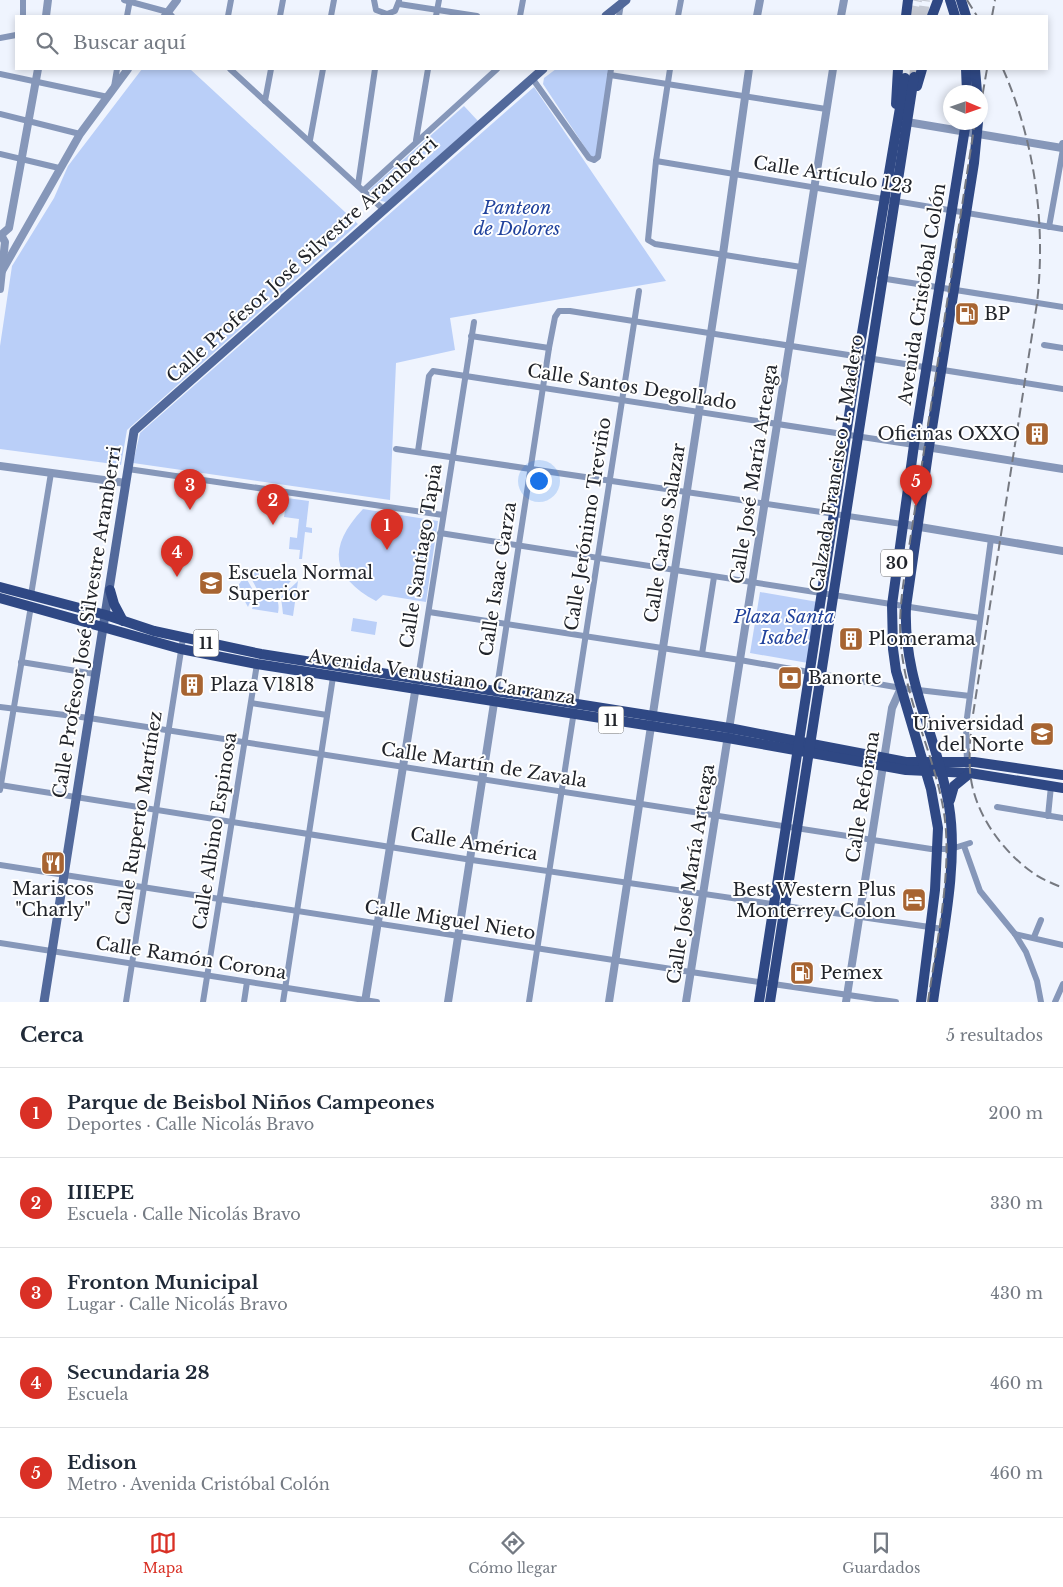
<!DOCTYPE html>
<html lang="es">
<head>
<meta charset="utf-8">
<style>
	body { margin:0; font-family:"Libre Baskerville",serif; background:#f2f2f3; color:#1f2937 }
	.compass { position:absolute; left:943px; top:85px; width:45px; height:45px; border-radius:50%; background:#fff; box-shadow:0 2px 8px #0003; rotate:92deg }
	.you { position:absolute; left:538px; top:480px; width:18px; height:18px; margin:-12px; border:4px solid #fff; border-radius:50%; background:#1a73e8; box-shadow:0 0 0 8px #1a73e833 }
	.badge { display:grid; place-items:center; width:32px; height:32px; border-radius:50%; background:#d93025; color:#fff; font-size:16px; font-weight:700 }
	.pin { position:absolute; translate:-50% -41px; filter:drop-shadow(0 1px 2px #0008) }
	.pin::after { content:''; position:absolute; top:26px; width:18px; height:15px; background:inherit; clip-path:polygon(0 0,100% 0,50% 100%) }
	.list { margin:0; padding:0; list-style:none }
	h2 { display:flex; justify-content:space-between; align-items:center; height:65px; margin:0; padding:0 20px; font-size:21px }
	h2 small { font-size:16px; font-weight:400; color:#747a83 }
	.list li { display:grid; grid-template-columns:32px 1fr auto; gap:15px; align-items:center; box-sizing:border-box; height:90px; padding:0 20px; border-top:1px solid #e0e1e3 }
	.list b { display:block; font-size:19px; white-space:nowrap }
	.list p { margin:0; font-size:16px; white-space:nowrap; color:#747a83 }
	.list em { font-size:16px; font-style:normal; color:#747a83 }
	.icon { flex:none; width:28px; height:28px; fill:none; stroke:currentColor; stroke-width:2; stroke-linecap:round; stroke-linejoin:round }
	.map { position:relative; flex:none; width:1063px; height:1002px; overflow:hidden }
	.search { position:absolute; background:#fff; box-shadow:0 2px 8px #0003; left:15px; right:15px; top:15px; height:55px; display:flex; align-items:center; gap:12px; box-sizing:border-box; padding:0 18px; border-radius:0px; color:#747a83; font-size:19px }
	.sheet { height:515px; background:#fff }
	nav { display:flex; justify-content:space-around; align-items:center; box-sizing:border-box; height:70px; border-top:1px solid #e0e1e3; background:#fff; font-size:14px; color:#747a83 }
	nav a { display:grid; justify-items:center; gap:2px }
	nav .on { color:#d93025 }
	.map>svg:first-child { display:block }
	.green { fill:#bacff8 }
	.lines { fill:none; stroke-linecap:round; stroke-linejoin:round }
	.primary-tunnel { stroke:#c6cad4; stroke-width:10; stroke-dasharray:10 5; stroke-linecap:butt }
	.minor { stroke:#8697b9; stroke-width:6 }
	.tertiary { stroke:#8697b9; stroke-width:8 }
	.secondary { stroke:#52699b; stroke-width:9 }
	.primary { stroke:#2f4884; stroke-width:10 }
	.rail { stroke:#767981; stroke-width:2; stroke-dasharray:10 5; stroke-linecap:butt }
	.labels { text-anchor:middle; stroke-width:4; stroke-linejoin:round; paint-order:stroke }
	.shield { fill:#fff; stroke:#64666a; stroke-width:1 }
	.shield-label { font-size:16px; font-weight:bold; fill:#21242a }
	.street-label { font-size:18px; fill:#21242a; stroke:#fff }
	.park-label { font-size:18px; font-style:italic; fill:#20429c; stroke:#fff }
	.poi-label { font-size:18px; fill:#21242a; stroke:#fff; text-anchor:start }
</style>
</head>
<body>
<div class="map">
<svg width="1063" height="1002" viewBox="0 0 1063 1002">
	<rect width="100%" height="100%" fill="#eff4fe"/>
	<g class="green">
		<path d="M142,69H190L358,224L127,430L121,465L0,449V346L12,266L54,198L68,166Z"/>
		<path d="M556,69H611L598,157L592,158L543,84L544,78Z"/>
		<path d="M534,87L666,281L450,318L455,350L396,363L390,500L133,463L140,433Z"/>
		<path d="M464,106L478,121L386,202L381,201L369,190Z"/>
		<path d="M287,498L309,501L306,527L312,528V533L305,532L302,559H299L300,550L289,549L290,537L297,538L299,519L284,517Z"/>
		<path d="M363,509L438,521L426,602L383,595L376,601C331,577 327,547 363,509Z"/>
		<path d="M246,569L297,575L279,593L269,588L258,591Z"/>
		<path d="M245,576L254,592L248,607L237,587Z"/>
		<path d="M298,581L293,616L283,614L281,597Z"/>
		<path d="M267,592C277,595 280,603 278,613L252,609L256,597Z"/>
		<path d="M760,592L818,602L808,663L750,653Z"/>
		<path d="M353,618L377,622L375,635L351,631Z"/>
	</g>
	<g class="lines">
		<g class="primary-tunnel">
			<path d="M914,16L917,0"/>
			<path d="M923,16L925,0"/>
			<path d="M914,77L915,69"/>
		</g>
		<g class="minor">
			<path d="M23,0V16"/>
			<path d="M124,0L168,12L172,16"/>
			<path d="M374,0L376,10L387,14L395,11L399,1"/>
			<path d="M399,4L477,16"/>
			<path d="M127,16L130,0"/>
			<path d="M228,16L231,0"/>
			<path d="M280,16L283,0"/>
			<path d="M331,16L334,0"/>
			<path d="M436,16L439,0"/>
			<path d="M520,16L523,0"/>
			<path d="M619,16L621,4"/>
			<path d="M678,16L681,0"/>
			<path d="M0,38L16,35"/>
			<path d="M230,69L383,209"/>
			<path d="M670,69L656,161L648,240L655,244L801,267"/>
			<path d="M0,74L108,97"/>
			<path d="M610,75L826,109"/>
			<path d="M532,78L589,158L594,160L598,157L611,69"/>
			<path d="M114,87L117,69"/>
			<path d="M265,101L271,69"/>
			<path d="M0,114L80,134"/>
			<path d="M310,140L323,69"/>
			<path d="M416,140L428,69"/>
			<path d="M0,154L59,168"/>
			<path d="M656,161L1063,229"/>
			<path d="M358,185L375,69"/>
			<path d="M364,190L497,69"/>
			<path d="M1049,227L1063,149"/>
			<path d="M880,278L1063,307"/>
			<path d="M471,336L549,348"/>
			<path d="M1044,345L1063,348"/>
			<path d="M396,449L902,524"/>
			<path d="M418,451L429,376L433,371L914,445"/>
			<path d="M128,469L443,515"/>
			<path d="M440,533L980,618"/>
			<path d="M31,595L51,473"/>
			<path d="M429,612L740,660L901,688L970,696"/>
			<path d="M702,654L714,577"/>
			<path d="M21,662L95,674"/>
			<path d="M418,678L474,322"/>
			<path d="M496,694L549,348L555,317L559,311H570L1063,389"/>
			<path d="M251,703L327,715"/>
			<path d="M0,707L89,718L931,849H951L970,843"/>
			<path d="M967,765L966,725L991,539"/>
			<path d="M0,785L472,860L943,929"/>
			<path d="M0,790L31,606"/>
			<path d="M997,807L1063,818"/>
			<path d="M1048,816L1051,786"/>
			<path d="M964,846L980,891L1015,934L1026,952L1037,981L1041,1002"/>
			<path d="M0,865L691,972L896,1002"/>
			<path d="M1015,934L1063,945"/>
			<path d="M1034,937L1041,920"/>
			<path d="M0,943L377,1002"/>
			<path d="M126,1002L183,638"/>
			<path d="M203,1002L257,664"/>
			<path d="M244,1002L247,982"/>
			<path d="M283,1002L333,677"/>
			<path d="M529,1002L639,291"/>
			<path d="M1055,1002L1063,984"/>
		</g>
		<g class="tertiary">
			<path d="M46,16L48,0"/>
			<path d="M165,16L177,0"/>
			<path d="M757,16L760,0"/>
			<path d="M841,16L844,0"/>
			<path d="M907,122L1062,148L1063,144"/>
			<path d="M1,235L9,228L38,69"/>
			<path d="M2,271L80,134L128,69"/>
			<path d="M0,289L5,242L1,235"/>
			<path d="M914,445L1063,469"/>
			<path d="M0,466L126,483"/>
			<path d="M902,524L1063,551"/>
			<path d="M365,1002L416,686"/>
			<path d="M448,1002L494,703"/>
			<path d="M609,1002L723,254L749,69"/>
			<path d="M686,1002L833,69"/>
			<path d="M846,1002L892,708L901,688"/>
		</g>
		<g class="secondary">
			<path d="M606,16L626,0"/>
			<path d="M44,1002L134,431L543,69"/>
		</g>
		<g class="primary">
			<path d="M950,0L955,16"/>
			<path d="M961,0L966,16"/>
			<path d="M906,16L908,0"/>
			<path d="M932,16L938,0"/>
			<path d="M966,69L967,92"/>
			<path d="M975,69L977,92"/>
			<path d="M917,86L922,69"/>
			<path d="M896,104L898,69"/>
			<path d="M0,587L106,615L154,631L261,654L729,728L906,762H974L1063,775"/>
			<path d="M110,590L114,604L123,621"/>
			<path d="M0,598L181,649L257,664L728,738L906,770L970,773L1063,788"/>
			<path d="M950,800L954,786L970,773"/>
			<path d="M759,1002L858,357L905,78"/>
			<path d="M770,1002L914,77"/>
			<path d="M921,1002L935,890L938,828L931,789L896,671L893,649L892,605L914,445L966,122"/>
			<path d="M933,1002C941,942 959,865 949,806C937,735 903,681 906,607L929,447L974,163L978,122"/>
		</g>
		<g class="rail">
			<path d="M967,0L977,16"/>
			<path d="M992,16L995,0"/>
			<path d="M1003,69C1035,142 1046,224 1037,303L972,721C970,738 969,755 970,771C973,812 1002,852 1036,875C1044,880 1054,884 1063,888"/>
			<path d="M980,109L987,69"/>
			<path d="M928,1002C936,944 953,871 944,813C935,756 906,703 901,645C898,614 903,584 908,554L975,122"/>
		</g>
	</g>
	<defs>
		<symbol id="fuel-square" viewBox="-11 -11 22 22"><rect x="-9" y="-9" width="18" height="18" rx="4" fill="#a76432" stroke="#fff"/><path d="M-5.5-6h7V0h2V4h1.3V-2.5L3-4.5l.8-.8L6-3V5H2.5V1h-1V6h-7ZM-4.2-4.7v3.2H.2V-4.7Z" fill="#fff"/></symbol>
		<symbol id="building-square" viewBox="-11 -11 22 22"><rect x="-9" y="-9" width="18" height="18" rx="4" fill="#a76432" stroke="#fff"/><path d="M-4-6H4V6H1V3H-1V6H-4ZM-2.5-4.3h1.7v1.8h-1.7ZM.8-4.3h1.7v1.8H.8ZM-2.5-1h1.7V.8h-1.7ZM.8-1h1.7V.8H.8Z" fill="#fff"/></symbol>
		<symbol id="school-square" viewBox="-11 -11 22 22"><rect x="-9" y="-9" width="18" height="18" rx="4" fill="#a76432" stroke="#fff"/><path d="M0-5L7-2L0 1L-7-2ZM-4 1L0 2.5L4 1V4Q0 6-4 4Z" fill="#fff"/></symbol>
		<symbol id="bank-square" viewBox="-11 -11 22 22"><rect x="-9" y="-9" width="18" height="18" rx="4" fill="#a76432" stroke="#fff"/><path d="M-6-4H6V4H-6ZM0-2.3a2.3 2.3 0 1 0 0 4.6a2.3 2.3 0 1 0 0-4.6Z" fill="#fff"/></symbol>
		<symbol id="university-square" viewBox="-11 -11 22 22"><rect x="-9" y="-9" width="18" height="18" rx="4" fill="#a76432" stroke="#fff"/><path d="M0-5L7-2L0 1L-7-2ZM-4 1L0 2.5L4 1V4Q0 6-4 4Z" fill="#fff"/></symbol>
		<symbol id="restaurant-square" viewBox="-11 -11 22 22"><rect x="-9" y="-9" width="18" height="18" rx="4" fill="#a76432" stroke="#fff"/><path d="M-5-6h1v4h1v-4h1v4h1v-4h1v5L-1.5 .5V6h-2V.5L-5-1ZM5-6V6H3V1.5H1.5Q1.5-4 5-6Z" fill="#fff"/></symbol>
		<symbol id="hotel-square" viewBox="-11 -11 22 22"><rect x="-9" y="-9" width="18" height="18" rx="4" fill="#a76432" stroke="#fff"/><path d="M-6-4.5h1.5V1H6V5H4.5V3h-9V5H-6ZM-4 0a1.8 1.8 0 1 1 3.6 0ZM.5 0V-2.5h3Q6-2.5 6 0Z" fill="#fff"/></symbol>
	</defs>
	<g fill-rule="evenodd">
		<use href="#fuel-square" x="953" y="300" width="28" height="28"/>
		<use href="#building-square" x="1023" y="420" width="28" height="28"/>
		<use href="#school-square" x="197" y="569" width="28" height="28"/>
		<use href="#building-square" x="837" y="625" width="28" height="28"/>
		<use href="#bank-square" x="776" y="664" width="28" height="28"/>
		<use href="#building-square" x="178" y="671" width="28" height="28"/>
		<use href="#university-square" x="1028" y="720" width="28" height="28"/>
		<use href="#restaurant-square" x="39" y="849" width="28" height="28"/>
		<use href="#hotel-square" x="900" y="886" width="28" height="28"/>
		<use href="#fuel-square" x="788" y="959" width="28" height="28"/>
	</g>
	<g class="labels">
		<g class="shield">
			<rect x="881" y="549.5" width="32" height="27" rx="4"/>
			<rect x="193.5" y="629.5" width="25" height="27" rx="4"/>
			<rect x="598.5" y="706.5" width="25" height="27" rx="4"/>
		</g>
		<g class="shield-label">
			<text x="897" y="569">30</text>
			<text x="206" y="649">11</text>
			<text x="611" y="726">11</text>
		</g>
		<g class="street-label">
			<text transform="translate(833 175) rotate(9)" y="6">Calle Artículo 123</text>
			<text transform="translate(302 260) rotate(-42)" y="6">Calle Profesor José Silvestre Aramberri</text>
			<text transform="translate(922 294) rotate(-81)" y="6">Avenida Cristóbal Colón</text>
			<text transform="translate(632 387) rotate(9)" y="6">Calle Santos Degollado</text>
			<text transform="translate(837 463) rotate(-81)" y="6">Calzada Francisco I. Madero</text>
			<text transform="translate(754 474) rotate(-81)" y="6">Calle José María Arteaga</text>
			<text transform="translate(588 524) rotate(-81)" y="6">Calle Jerónimo Treviño</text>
			<text transform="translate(665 533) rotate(-81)" y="6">Calle Carlos Salazar</text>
			<text transform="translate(421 556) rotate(-81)" y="6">Calle Santiago Tapia</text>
			<text transform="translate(498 579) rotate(-81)" y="6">Calle Isaac Garza</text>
			<text transform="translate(87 622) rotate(-81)" y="6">Calle Profesor José Silvestre Aramberri</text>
			<text transform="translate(442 677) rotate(9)" y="6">Avenida Venustiano Carranza</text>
			<text transform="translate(484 765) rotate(9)" y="6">Calle Martín de Zavala</text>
			<text transform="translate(863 797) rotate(-81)" y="6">Calle Reforma</text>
			<text transform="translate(139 818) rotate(-81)" y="6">Calle Ruperto Martínez</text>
			<text transform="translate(215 831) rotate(-81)" y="6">Calle Albino Espinosa</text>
			<text transform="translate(474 844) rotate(9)" y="6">Calle América</text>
			<text transform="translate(691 874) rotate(-81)" y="6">Calle José María Arteaga</text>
			<text transform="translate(450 920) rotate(9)" y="6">Calle Miguel Nieto</text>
			<text transform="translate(191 958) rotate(9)" y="6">Calle Ramón Corona</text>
		</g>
		<g class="park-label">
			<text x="517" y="214">Panteon<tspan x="517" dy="21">de Dolores</tspan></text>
			<text x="784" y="623">Plaza Santa<tspan x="784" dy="21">Isabel</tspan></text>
		</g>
		<g class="poi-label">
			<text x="984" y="320">BP</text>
			<text x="1020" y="440" text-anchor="end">Oficinas OXXO</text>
			<text x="228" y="579">Escuela Normal<tspan x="228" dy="21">Superior</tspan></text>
			<text x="868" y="645">Plomerama</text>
			<text x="808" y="684">Banorte</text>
			<text x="210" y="691">Plaza V1818</text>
			<text x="1024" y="730" text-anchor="end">Universidad<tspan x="1024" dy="21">del Norte</tspan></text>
			<text x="53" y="895" text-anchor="middle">Mariscos<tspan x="53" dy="21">"Charly"</tspan></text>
			<text x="896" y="896" text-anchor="end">Best Western Plus<tspan x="896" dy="21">Monterrey Colon</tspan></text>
			<text x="820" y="979">Pemex</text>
		</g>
	</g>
</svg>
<svg class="compass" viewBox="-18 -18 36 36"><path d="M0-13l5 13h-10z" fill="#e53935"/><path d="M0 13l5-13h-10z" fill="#747a83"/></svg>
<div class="you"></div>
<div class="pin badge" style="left:387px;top:550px">1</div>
<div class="pin badge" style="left:273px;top:525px">2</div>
<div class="pin badge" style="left:190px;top:510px">3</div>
<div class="pin badge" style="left:177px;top:577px">4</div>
<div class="pin badge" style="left:916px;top:506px">5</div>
<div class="search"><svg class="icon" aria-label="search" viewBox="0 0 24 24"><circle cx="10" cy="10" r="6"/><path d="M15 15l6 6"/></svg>Buscar aquí</div>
</div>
<section class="sheet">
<h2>Cerca<small>5 resultados</small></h2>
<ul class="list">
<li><span class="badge">1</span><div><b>Parque de Beisbol Niños Campeones</b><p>Deportes · Calle Nicolás Bravo</p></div><em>200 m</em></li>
<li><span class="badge">2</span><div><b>IIIEPE</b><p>Escuela · Calle Nicolás Bravo</p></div><em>330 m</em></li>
<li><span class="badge">3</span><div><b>Fronton Municipal</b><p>Lugar · Calle Nicolás Bravo</p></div><em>430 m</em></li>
<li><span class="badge">4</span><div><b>Secundaria 28</b><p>Escuela</p></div><em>460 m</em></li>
<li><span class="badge">5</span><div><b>Edison</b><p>Metro · Avenida Cristóbal Colón</p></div><em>460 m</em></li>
</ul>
</section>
<nav>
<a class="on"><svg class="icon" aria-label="map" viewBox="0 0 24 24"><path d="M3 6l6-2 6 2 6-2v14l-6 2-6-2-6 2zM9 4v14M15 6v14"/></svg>Mapa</a>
<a><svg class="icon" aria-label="directions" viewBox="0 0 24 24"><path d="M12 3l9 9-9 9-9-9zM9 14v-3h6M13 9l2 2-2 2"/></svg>Cómo llegar</a>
<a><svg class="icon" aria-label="saved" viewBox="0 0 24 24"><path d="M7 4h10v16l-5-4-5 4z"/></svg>Guardados</a>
</nav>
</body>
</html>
